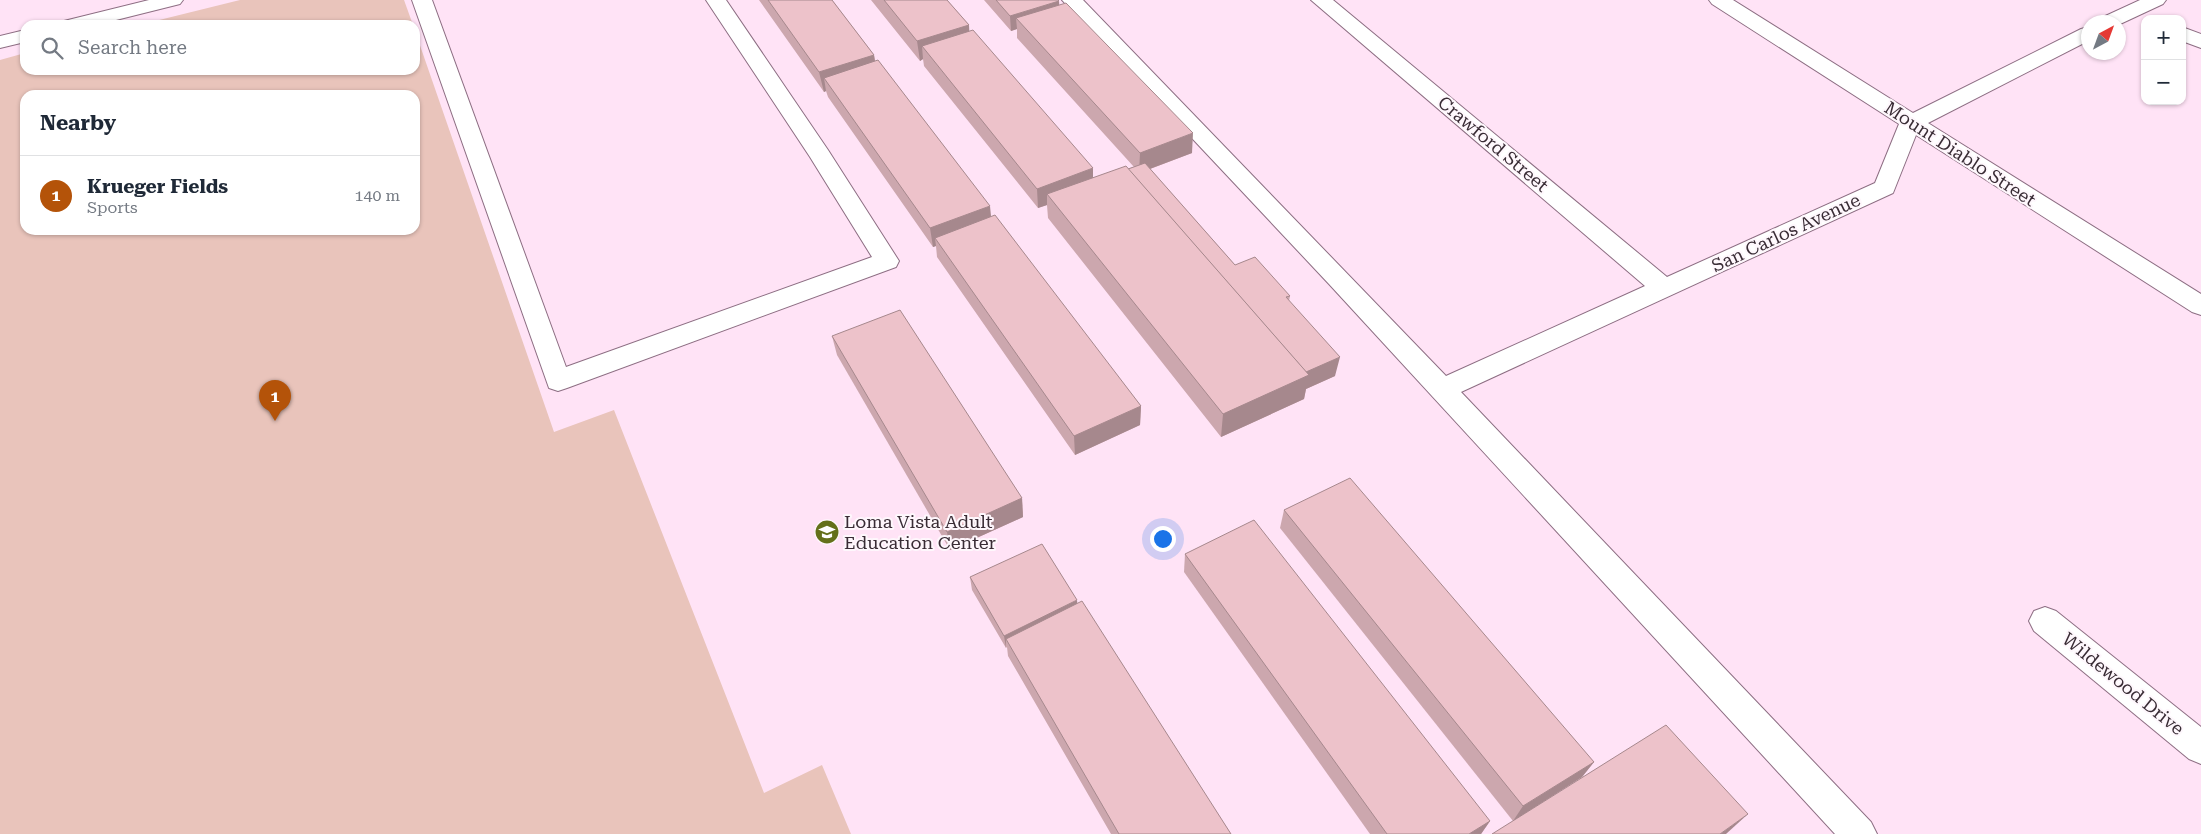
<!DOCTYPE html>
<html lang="en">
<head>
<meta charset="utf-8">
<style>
	body { margin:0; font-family:"Roboto Serif",serif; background:#f2f2f3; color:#1f2937 }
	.controls { position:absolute; right:15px; top:15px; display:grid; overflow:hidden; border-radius:10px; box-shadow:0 1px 4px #0004 }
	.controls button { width:45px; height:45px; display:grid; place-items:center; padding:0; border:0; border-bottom:1px solid #e0e1e3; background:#fff; color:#1f2937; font:25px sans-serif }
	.compass { position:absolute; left:2081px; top:15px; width:45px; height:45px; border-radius:50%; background:#fff; box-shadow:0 1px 4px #0004; rotate:41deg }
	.you { position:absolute; left:1162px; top:538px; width:18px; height:18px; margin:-12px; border:4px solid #fff; border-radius:50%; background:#1a73e8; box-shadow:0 0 0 8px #1a73e833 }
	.badge { display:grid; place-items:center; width:32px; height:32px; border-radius:50%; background:#b45309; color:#fff; font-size:16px; font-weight:700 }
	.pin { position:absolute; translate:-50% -41px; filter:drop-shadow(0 1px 2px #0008) }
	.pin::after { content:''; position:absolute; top:26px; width:18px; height:15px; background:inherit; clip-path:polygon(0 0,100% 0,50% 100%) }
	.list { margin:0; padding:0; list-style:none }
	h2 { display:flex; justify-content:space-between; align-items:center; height:65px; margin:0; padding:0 20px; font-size:21px }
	h2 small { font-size:16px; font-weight:400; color:#747a83 }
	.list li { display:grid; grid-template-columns:32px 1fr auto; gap:15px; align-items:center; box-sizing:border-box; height:80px; padding:0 20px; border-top:1px solid #e0e1e3 }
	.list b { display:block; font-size:19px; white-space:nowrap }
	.list p { margin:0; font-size:16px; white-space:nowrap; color:#747a83 }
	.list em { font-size:16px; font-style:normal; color:#747a83 }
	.icon { flex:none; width:28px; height:28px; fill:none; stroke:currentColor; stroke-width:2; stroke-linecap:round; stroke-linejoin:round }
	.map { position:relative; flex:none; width:2201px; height:834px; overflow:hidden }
	.search { position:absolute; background:#fff; box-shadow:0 1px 4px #0004; left:20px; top:20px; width:400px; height:55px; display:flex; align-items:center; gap:12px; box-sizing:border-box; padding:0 18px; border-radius:15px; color:#747a83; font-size:19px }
	.panel { position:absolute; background:#fff; box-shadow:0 1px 4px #0004; left:20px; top:90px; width:400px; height:145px; border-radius:15px }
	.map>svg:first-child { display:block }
	.green { fill:#e9c4bb; fill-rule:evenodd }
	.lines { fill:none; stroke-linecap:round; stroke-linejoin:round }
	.minor-casing { stroke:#8d6e83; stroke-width:2 }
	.minor { fill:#fff; fill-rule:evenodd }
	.wall { fill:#cca7ae }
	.shaded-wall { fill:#a6888d }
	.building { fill:#edc2ca; stroke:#a6888d }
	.labels { text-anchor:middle; stroke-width:4; stroke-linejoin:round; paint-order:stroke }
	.street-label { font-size:18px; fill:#392c35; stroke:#fef7fc }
	.poi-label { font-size:18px; fill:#392c35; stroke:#fef7fc; text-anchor:start }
</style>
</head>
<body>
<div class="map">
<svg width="2201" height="834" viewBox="0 0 2201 834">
	<rect width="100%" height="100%" fill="#ffe3f6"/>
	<g class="green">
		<path d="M240,0H404L413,25H139Z"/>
		<path d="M415,31L554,432L614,410L764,793L822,765L851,834H0V60L25,53V70H415ZM25,95H415V230H25Z"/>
	</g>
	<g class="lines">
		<defs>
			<g id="minor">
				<path d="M149,0H183L180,4L96,25H61L64,21Z"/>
				<path d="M412,0H432L566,367L872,257L810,157L706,0H726L828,150L899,261L896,267L567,388L558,391L549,388Z"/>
				<path d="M1062,0H1083L1446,376L1645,286L1311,0H1333L1667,277L1875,183L1899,124L1712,4L1709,0H1733L1913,113L2081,29L2088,27V41L1928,123L2201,294V315L2192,312L1916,135L1893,193L1461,392L1871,822L1877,834H1835L1329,284Z"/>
				<path d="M2140,0H2166L2163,4L2118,25V22H2098L2101,18Z"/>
				<path d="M2182,27L2201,34V48L2182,41Z"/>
				<path d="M25,30V42L0,48V36Z"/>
				<path d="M2045,607L2056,611L2201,727V764L2189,759L2034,631L2029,621L2034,611Z"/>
			</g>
		</defs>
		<use href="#minor" class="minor-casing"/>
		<use href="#minor" class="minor"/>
	</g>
	<g class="wall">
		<path d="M759,0H832L874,55L875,61L991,217L1141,406L1140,425L1075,455L937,257L936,246L933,247L828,97L826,91L824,92Z"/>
		<path d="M871,0H947L969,25V32L1093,178L1134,167L1017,38V29L1011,31L984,0H1058L1059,5L1192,153L1150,169L1235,265L1290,296L1289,301L1335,376L1306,389L1304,399L1221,437L1048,218L1047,205L1038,208L924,66L923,59L920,61Z"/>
		<path d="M832,336L1022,498L1023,517L950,550L837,355Z"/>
		<path d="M1284,510L1594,762L1582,777L1513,821L1280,528Z"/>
		<path d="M1185,554L1490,821L1481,834H1370L1184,572Z"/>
		<path d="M970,577L1078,604L1231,834H1111L1008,656L1007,647L1006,648L972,590Z"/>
	</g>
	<g class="shaded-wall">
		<path d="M1059,1L1060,16L1016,18L1017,29L1011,31L1010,16Z"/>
		<path d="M969,25L970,44L922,46L923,59L920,61L917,41Z"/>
		<path d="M874,55L877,75L824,78L826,91L824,92L819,72Z"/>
		<path d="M1193,133L1192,153L1139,173L1140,153Z"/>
		<path d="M1093,168V188L1047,194V205L1038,208L1037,189Z"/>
		<path d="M990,206L992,226L935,238L936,246L933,247L930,228Z"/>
		<path d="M1340,357L1335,376L1306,389L1304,399L1221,437L1223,414L1302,373Z"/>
		<path d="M1141,406L1140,425L1075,455L1074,436Z"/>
		<path d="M1022,498L1023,517L950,550L947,532Z"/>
		<path d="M1077,600L1078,612L1006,639V648L1004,636Z"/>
		<path d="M1594,762L1582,777L1513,821L1523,806Z"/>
		<path d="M1748,814L1726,834H1720Z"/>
		<path d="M1490,821L1481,834H1469Z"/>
	</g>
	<g class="building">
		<path d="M768,0H832L874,55L819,72Z"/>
		<path d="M884,0H947L969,25L917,41Z"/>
		<path d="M996,0H1058L1059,1L1010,16Z"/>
		<path d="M1066,3L1193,133L1140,153L1016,18Z"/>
		<path d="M973,30L1093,168L1037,189L922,46Z"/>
		<path d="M878,60L990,206L930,228L824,78Z"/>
		<path d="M1145,163L1235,265L1255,257L1290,296L1286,297L1340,357L1306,372L1128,169Z"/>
		<path d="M1126,166L1309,375L1223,414L1047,194Z"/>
		<path d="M995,215L1141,406L1074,436L935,238Z"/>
		<path d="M900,310L1022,498L947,532L832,336Z"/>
		<path d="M1350,478L1594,762L1523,806L1284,510Z"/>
		<path d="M1254,520L1490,821L1469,834H1387L1185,554Z"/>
		<path d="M1042,544L1077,600L1004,636L970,577Z"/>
		<path d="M1082,601L1231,834H1119L1006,639Z"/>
		<path d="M1666,725L1748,814L1720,834H1492Z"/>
	</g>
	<defs>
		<symbol id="school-disc" viewBox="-11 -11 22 22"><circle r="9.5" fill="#64701a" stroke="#fef7fc"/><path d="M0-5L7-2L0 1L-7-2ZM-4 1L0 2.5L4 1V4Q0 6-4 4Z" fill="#fff"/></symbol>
	</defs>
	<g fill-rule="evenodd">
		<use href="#school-disc" x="813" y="518" width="28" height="28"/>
	</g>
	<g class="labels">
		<g class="street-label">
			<text transform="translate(1493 144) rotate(40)" y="6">Crawford Street</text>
			<text transform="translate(1960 154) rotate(33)" y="6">Mount Diablo Street</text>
			<text transform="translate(1786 233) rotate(-25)" y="6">San Carlos Avenue</text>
			<text transform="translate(2123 684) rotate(39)" y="6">Wildewood Drive</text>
		</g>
		<g class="poi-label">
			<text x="844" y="528">Loma Vista Adult<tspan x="844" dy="21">Education Center</tspan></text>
		</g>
	</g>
</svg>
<div class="controls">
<button>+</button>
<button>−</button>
</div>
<svg class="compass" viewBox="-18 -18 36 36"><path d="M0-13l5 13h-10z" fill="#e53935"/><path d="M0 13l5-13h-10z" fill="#747a83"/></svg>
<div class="you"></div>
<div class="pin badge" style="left:275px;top:421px">1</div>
<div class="search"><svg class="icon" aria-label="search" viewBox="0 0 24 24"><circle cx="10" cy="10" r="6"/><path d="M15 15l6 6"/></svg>Search here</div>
<section class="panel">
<h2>Nearby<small></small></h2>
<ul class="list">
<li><span class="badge">1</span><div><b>Krueger Fields</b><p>Sports</p></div><em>140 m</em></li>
</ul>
</section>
</div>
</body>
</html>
